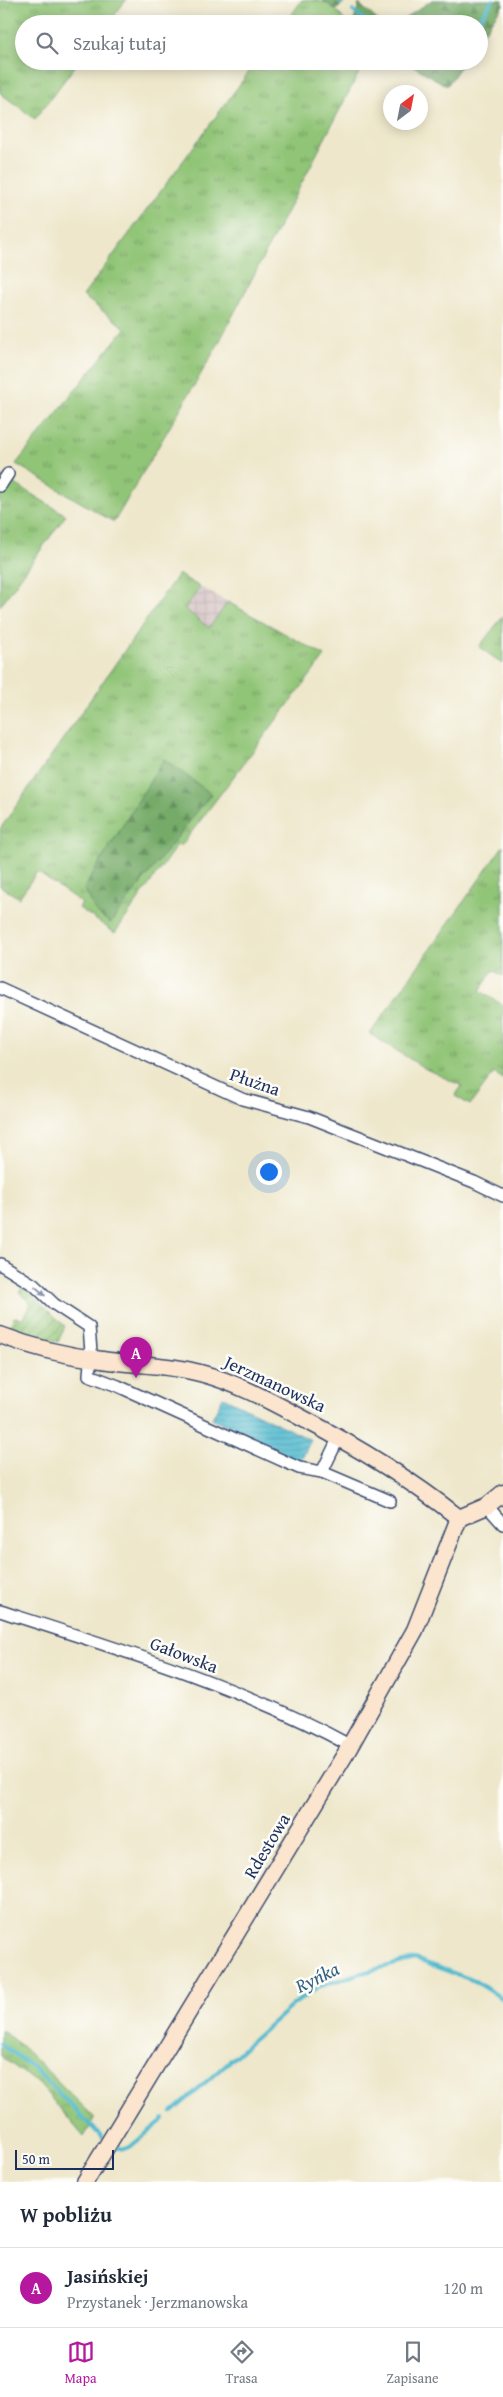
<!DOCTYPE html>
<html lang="pl">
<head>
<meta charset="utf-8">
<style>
	body { margin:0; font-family:"Gentium Book Plus",serif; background:#f2f2f3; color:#1f2937 }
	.compass { position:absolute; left:383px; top:85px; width:45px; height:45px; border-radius:50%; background:#fff; box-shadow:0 2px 12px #0003; rotate:32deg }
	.scale { position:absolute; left:15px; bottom:12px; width:99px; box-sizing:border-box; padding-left:5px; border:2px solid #1b2f5e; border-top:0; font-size:14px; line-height:18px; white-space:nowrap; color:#1b2f5e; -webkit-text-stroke:4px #fdfcf7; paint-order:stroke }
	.you { position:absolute; left:268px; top:1171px; width:18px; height:18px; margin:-12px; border:4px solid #fff; border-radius:50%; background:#1a73e8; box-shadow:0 0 0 8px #1a73e833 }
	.badge { display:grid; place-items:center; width:32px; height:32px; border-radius:50%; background:#b5179e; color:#fff; font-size:16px; font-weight:700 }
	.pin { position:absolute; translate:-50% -41px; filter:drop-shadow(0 1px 2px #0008) }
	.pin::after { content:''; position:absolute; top:26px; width:18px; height:15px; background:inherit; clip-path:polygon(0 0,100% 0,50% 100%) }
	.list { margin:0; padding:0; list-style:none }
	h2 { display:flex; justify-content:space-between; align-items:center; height:65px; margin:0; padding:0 20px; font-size:21px }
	h2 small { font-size:16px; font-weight:400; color:#747a83 }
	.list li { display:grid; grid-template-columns:32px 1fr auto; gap:15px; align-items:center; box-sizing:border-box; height:80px; padding:0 20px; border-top:1px solid #e0e1e3 }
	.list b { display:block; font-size:19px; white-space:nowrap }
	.list p { margin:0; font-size:16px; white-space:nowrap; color:#747a83 }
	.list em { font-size:16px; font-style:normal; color:#747a83 }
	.icon { flex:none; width:28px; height:28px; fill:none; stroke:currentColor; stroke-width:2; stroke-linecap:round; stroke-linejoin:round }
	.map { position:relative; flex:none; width:503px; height:2182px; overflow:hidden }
	.search { position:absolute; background:#fff; box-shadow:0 2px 12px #0003; left:15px; right:15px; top:15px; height:55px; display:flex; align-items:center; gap:12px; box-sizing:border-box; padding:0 18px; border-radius:28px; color:#747a83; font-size:19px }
	.sheet { height:145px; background:#fff }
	nav { display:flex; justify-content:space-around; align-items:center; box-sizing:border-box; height:70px; border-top:1px solid #e0e1e3; background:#fff; font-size:14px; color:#747a83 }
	nav a { display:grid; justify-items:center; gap:2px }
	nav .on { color:#b5179e }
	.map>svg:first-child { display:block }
	.industrial { fill:url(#industrial-grid) }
	.grass { fill:url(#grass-tufts); stroke:#567a6a }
	.forest { fill:url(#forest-firs); stroke:#486c62 }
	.garden { fill:url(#garden-furrows); stroke:#567a6a }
	.water { fill:url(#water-rules); stroke:#377597 }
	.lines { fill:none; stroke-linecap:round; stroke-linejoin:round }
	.stream { stroke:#53bbd0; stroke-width:4 }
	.street-casing { stroke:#3b4b6e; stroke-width:14 }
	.secondary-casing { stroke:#3b4b6e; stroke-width:19 }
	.street { stroke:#fff; stroke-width:11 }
	.secondary { stroke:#fbe5cf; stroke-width:16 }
	.oneway { fill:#8d97ae }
	.labels { text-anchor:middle; stroke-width:5; stroke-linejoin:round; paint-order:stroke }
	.street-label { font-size:18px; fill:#1b2f5e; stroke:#fdfcf7 }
	.water-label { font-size:19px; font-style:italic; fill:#2f6086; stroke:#fdfcf7 }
</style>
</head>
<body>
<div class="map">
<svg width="503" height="2182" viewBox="0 0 503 2182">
	<defs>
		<pattern id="industrial-grid" width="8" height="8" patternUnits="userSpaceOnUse" patternTransform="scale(1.25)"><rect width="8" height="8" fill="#d2bfc0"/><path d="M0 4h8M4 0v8" fill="none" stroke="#b4a4a7"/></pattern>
		<pattern id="grass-tufts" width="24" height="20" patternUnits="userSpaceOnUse" patternTransform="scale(1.25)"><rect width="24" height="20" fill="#90c476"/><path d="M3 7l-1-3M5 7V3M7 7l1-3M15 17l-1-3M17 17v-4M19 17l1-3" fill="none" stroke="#75a064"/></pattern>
		<pattern id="forest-firs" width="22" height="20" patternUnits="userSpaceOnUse" patternTransform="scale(1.25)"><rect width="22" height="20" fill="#74aa67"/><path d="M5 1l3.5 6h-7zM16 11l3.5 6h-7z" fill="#5e8b58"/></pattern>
		<pattern id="garden-furrows" width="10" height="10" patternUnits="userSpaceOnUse" patternTransform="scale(1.25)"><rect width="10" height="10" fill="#90c476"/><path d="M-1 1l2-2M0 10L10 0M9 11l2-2" fill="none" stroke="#75a064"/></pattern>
		<pattern id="water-rules" width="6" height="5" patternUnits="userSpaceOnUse" patternTransform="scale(1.25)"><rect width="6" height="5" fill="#53bbd0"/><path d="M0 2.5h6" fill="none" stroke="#4498ac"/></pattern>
	</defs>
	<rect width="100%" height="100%" fill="#fdfcf7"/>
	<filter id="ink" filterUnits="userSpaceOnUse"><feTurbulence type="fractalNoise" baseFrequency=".02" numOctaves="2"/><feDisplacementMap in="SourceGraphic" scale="10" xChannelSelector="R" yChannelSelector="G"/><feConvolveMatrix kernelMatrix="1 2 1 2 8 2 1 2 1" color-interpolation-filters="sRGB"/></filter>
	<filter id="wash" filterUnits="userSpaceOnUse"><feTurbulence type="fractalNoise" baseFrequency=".0096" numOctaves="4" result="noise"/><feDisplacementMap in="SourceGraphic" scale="20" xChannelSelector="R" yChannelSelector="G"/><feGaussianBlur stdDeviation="1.12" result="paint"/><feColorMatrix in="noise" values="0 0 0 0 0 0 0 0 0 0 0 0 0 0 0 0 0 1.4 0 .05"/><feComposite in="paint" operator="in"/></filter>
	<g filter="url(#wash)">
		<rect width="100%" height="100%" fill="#eee7cb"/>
		<path class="industrial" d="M200,587L228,602L209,628L184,609Z"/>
		<g class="grass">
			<path d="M1,0H126L108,24H24V61H79L35,119L0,93Z"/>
			<path d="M302,0C327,0 333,4 347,24H285Z"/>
			<path d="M257,61H365L216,348L114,522L16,464L125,328L83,296Z"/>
			<path d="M0,475L66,515L0,606Z"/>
			<path d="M178,574L200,587L185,609L209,628L228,602L325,656L181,846L177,845L115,933L79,908L82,903L37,872L19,898L0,886V829Z"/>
			<path d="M503,616V664L479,647Z"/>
			<path d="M503,846V976L493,970L480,991L503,1005V1079L494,1073L470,1105L455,1096L462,1086L426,1069L370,1034Z"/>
			<path d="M0,2030L21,2045L95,2118L84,2137L39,2084L0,2056Z"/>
		</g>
		<g class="forest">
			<path d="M322,0H345L337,10Z"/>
			<path d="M432,0H503V5L479,39V24H397Z"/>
			<path d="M359,4L382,24H353Z"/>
			<path d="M405,61H464L447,86Z"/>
			<path d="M164,759L211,794L110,923L97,913L84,888Z"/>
		</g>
		<path class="garden" d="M23,1287L65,1326L58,1342L9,1327L14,1317L24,1318L30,1303L19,1292Z"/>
		<path class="water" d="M223,1397L311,1440L300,1462L212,1418Z"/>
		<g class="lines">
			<g class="stream">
				<path d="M338,0L342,3"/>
				<path d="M353,11L370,24"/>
				<path d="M476,24L493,0"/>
				<path d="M0,2043L36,2070L102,2137"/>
				<path d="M172,2112L294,2004L318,1987L358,1974L415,1959L475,1981L503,1999"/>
				<path d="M115,2147L125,2149L130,2147L164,2119"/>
			</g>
		</g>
	</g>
	<g filter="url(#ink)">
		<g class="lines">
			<defs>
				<g id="street">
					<path d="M0,486L8,474"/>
					<path d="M0,988L242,1099L309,1117L474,1182L503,1196"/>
					<path d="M0,1264L34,1285L54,1304L89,1327L91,1352L89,1375L118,1386L299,1468L322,1472L390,1501"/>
					<path d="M322,1472L339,1437"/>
					<path d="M487,1506L503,1524"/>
					<path d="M0,1611C116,1648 244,1687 351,1746"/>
				</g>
				<g id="secondary">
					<path d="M0,1335C34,1348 67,1356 102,1360C135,1365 168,1364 200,1373C235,1382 268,1400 300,1417C356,1446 410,1479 459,1518"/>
					<path d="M459,1518L487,1506L503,1493"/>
					<path d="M85,2182L346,1753L415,1630L459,1518"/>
				</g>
			</defs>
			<use href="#street" class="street-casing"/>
			<use href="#secondary" class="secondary-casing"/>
			<use href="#street" class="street"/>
			<use href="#secondary" class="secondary"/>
		</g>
		<defs><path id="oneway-solid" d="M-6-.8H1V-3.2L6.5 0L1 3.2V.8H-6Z" transform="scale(1.25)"/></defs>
		<use class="oneway" href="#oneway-solid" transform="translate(40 1291) rotate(42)"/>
	</g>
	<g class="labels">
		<g class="street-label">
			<text transform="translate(255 1082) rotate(19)" y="6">Płużna</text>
			<text transform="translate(275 1384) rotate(25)" y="6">Jerzmanowska</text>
			<text transform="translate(184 1655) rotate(21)" y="6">Gałowska</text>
			<text transform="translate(267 1846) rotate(-59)" y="6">Rdestowa</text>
		</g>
		<g class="water-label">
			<text transform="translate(317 1977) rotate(-26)" y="7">Ryńka</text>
		</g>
	</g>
</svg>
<svg class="compass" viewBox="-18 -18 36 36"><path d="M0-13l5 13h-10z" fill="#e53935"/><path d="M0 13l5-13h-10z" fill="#747a83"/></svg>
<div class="scale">50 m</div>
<div class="you"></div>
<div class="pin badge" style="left:136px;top:1378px">A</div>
<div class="search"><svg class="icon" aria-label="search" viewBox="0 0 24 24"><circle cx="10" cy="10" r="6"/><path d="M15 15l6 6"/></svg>Szukaj tutaj</div>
</div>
<section class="sheet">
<h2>W pobliżu<small></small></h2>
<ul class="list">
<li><span class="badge">A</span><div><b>Jasińskiej</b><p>Przystanek · Jerzmanowska</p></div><em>120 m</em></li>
</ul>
</section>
<nav>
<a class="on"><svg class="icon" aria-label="map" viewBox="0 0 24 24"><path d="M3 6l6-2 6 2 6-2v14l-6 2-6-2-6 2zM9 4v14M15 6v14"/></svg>Mapa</a>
<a><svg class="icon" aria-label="directions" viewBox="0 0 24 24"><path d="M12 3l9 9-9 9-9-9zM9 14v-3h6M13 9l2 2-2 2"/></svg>Trasa</a>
<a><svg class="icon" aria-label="saved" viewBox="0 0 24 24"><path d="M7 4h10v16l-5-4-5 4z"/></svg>Zapisane</a>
</nav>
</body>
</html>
